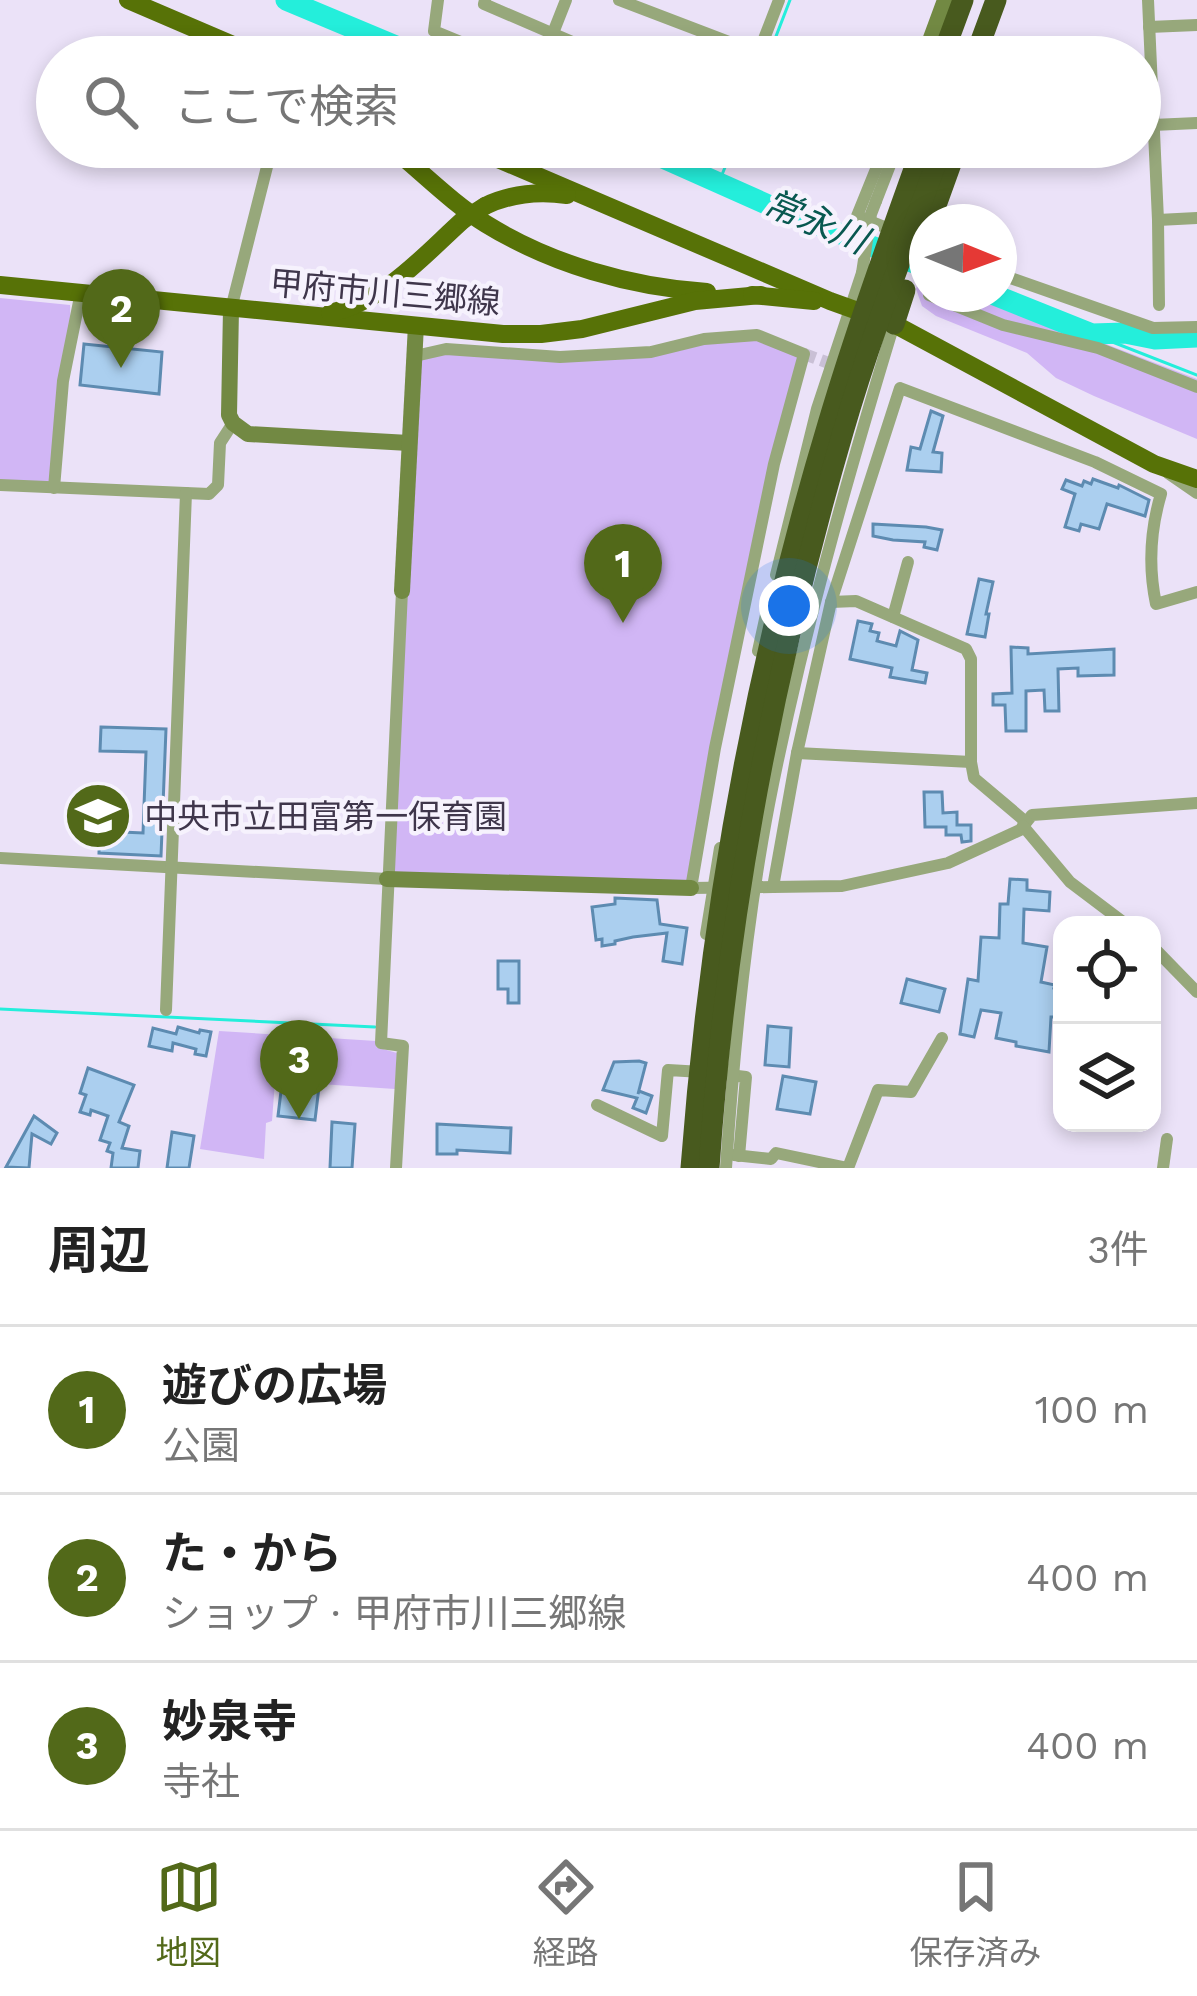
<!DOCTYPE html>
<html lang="ja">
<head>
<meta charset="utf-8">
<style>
	body { margin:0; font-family:"Work Sans","Noto Sans JP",sans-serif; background:#f6f6f6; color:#222 }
	.controls { position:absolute; right:36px; bottom:36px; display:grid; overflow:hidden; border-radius:24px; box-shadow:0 6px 18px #0003 }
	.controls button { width:108px; height:108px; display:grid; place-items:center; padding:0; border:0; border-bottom:3px solid #e0e0e0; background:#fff; color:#222; font:60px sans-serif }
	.compass { position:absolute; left:909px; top:204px; width:108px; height:108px; border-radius:50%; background:#fff; box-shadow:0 6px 18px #0003; rotate:91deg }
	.you { position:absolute; left:789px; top:606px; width:42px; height:42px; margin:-30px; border:9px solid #fff; border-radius:50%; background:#1a73e8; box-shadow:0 0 0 18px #1a73e833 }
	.badge { display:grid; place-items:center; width:78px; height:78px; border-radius:50%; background:#526919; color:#fff; font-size:39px; font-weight:700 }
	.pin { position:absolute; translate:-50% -99px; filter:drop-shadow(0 3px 6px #0008) }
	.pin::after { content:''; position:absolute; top:63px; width:42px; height:36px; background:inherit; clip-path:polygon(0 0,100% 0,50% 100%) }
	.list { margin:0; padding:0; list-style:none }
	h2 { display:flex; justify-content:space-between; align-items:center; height:156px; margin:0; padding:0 48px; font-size:51px }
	h2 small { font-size:39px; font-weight:400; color:#767676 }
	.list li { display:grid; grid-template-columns:78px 1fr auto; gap:36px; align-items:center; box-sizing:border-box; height:168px; padding:0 48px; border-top:3px solid #e0e0e0 }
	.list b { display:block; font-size:45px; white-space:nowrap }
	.list p { margin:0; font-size:39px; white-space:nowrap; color:#767676 }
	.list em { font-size:39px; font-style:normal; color:#767676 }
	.icon { flex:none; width:66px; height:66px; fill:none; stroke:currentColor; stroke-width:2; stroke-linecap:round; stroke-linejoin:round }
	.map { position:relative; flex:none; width:1197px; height:1168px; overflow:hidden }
	.search { position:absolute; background:#fff; box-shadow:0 6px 18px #0003; left:36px; right:36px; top:36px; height:132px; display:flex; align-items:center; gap:30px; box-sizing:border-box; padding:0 42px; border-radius:66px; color:#767676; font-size:45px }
	.sheet { height:660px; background:#fff }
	nav { display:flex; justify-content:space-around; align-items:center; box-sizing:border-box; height:168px; border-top:3px solid #e0e0e0; background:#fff; font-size:33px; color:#767676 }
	nav a { display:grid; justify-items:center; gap:6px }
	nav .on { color:#526919 }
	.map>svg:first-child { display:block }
	.green { fill:#d1b6f5 }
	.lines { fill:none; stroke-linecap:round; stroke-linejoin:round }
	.stream { stroke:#24eedb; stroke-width:3 }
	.river { stroke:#24eedb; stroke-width:21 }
	.building { fill:#abcfef; stroke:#5d8bb1; stroke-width:3 }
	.street-tunnel { stroke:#c9c0d5; stroke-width:12; stroke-dasharray:12 6; stroke-linecap:butt }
	.street { stroke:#97a87b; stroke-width:12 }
	.secondary { stroke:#728943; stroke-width:16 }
	.primary { stroke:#577207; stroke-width:18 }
	.highway { stroke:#485a1e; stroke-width:21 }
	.street-bridge { stroke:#97a87b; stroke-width:12 }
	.primary-bridge { stroke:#577207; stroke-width:18 }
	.highway-bridge { stroke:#485a1e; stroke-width:21 }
	.labels { text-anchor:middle; stroke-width:9; stroke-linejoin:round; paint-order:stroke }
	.street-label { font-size:33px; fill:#3f364b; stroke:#f6f2fd }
	.poi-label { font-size:33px; fill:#3f364b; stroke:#f6f2fd; text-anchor:start }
	.water-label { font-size:36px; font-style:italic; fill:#085850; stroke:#f6f2fd }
</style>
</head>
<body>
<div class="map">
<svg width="1197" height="1168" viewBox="0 0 1197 1168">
	<rect width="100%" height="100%" fill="#ebe2f8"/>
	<g class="green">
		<path d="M921,273L927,275V294H976L1197,379V439L1094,396L1056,378L1027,353L936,316L922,306L916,289Z"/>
		<path d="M0,298L70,305L71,337L50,484L0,482Z"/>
		<path d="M757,335L804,354L774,464L691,888L388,879L415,356L446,349L560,357Z"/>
		<path d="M219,1031L376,1041V1047L397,1053L395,1089L275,1081L272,1121L266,1123L264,1159L200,1149Z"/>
	</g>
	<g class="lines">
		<g class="stream">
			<path d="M768,57L790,0"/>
			<path d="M719,182L728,160"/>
			<path d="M1092,334L1197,375"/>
			<path d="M0,1009L375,1027"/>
		</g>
		<g class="river">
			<path d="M286,0L422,57"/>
			<path d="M638,147L775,208L927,268"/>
			<path d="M992,294L1092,334L1125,333L1155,339L1197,337"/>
		</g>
	</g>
	<g class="building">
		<path d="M84,344L162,352L159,394L80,385Z"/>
		<path d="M931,411L943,416L933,452L942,453L941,472L907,470L911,447L920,449Z"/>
		<path d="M1093,479L1118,488L1119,485L1149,500L1145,516L1107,504L1099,529L1081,524L1079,531L1065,527L1075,494L1062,489L1066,480L1082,486L1084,481L1091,484Z"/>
		<path d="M873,524L926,527L942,530L937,550L924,547L925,542L893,540L873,536Z"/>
		<path d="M979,579L993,582L986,614H989L985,637L967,634Z"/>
		<path d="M858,621L872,624L870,631L879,633L877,641L896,646L900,631L918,640L912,670L927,673L925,683L890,677L892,668L850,659Z"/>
		<path d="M1011,647L1028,648V654L1114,649V675L1078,676V668L1058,669L1059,711H1045L1044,690L1026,691V731H1006L1005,705H993V694L1012,693Z"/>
		<path d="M101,727L166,729L161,856L99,853L100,813L122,814V832L143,833L146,752L100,751Z"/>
		<path d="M924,792H942L943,813L957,812V825H971V841L962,842L961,835H946V827H925Z"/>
		<path d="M1010,879L1027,880V890L1050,892L1049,911L1024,909L1023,943L1047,947L1041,982L1055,985L1054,988L1060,989L1055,1017H1051L1049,1052L1016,1046V1042L996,1038L1001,1013L981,1010L974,1037L960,1034L968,979L978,981L981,937L999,938L1000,904H1008Z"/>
		<path d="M615,898L657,900L660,924L687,928L682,964L663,961L667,933L633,937L615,941V944L602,946V939L596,940L592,907L615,904Z"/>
		<path d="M498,961H519V1003H508V989H498Z"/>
		<path d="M907,979L945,989L939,1012L901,1003Z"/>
		<path d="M768,1026L791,1028L789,1067L765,1065Z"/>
		<path d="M178,1027L199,1033L200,1030L211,1032L206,1056L195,1054L196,1049L173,1043L172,1051L149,1046L153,1028L176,1034Z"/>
		<path d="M639,1061L646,1063L638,1094L639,1091L652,1096L646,1113L633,1108L637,1098L603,1090L614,1062Z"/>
		<path d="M88,1068L134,1085L119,1122L129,1126L122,1148L140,1151L138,1168H111L113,1153L107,1151L110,1143L100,1140L108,1116L91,1110L90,1115L80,1112L86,1095L80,1093Z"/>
		<path d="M783,1076L816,1082L810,1114L777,1109Z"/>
		<path d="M282,1083L319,1087L315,1120L278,1116Z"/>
		<path d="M34,1116L57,1133L51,1144L32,1134L29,1168L6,1167Z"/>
		<path d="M332,1122L355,1124L352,1168H330Z"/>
		<path d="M437,1124L511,1128L510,1153L457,1150V1154H437Z"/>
		<path d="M172,1132L194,1136L189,1168H167Z"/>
	</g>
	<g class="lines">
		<path class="street-tunnel" d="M804,354L837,366"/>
		<g class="street">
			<path d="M438,0L434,31L497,57"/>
			<path d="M485,0L484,4L607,57"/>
			<path d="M619,0L758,53"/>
			<path d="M1148,0L1158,220L1159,305"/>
			<path d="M1149,27L1197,25"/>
			<path d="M553,33L566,0"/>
			<path d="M757,57L779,0"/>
			<path d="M1153,125L1197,123"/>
			<path d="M712,147L740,158"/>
			<path d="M885,147L857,216L927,244"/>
			<path d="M876,201L897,147"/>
			<path d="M1158,220L1197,218"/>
			<path d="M999,274L1153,328L1197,327"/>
			<path d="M929,295L1003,325L1098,348L1197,387"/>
			<path d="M231,309L272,147"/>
			<path d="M415,356L446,349L560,357L651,352L704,339L757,335L804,354L774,464L715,748L691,888L773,887"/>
			<path d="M1168,473L1197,493"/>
			<path d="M0,485L209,494L218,485L220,443L233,423"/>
			<path d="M54,488L63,381L81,292"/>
			<path d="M776,575L817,409L862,273"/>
			<path d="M831,602L797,753L773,887L842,886L948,863L1020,830L1032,815L1197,803"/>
			<path d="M893,617L908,562"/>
			<path d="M758,651L769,601"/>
			<path d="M797,753L971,762"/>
			<path d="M1026,822L974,778L971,762V659L966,649L856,601L831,602L900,388L1095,462L1161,494C1150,531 1148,566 1156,604L1197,592"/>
			<path d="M1023,826L1070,882L1127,925"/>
			<path d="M0,858L387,879"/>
			<path d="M706,934L720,848"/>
			<path d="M1152,946L1197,992"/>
			<path d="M166,1010L186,493"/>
			<path d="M729,1075L746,1077L739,1156"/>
			<path d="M597,1105L662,1136L668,1070L702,1072"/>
			<path d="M734,1155L771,1159L776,1153L848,1168"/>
			<path d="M396,1168L403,1046L381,1043L402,591"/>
			<path d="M726,1168C734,1046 746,924 769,804C801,641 846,482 894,324"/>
			<path d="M848,1168L878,1090L911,1092L942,1038"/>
			<path d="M1163,1168L1167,1139"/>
		</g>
		<g class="secondary">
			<path d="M924,57L945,0"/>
			<path d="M231,309L229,415L233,423L248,434L409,443"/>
			<path d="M402,591L416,325"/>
			<path d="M387,879L691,888"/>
		</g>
		<g class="primary">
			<path d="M128,0L261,57"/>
			<path d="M391,147C422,172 452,203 486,224C551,264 630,287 707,292"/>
			<path d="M470,147L830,301L894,324L1154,464L1197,479"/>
			<path d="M485,206C510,194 539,191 567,195"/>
			<path d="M0,285L503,334H541L582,329L695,301L761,295"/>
			<path d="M752,295L814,301"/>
			<path d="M330,313C385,301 423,256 463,220"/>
		</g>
		<g class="highway">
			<path d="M942,57L963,0"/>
			<path d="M975,57L996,0"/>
			<path d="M930,222L957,147"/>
			<path d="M894,324L905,290"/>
		</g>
		<path class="street-bridge" d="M862,273L871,214L876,201"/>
		<path class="primary-bridge" d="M463,220L485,206"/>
		<g class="highway-bridge">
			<path d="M691,1168C710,916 755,666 828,424C856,330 889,239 922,147"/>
			<path d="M709,1168C726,918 773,672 843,432C871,335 908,241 942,147"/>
		</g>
	</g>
	<defs>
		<symbol id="school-disc" viewBox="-11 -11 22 22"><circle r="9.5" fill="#526919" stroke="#f6f2fd"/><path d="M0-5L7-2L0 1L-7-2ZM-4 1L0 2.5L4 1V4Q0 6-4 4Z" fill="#fff"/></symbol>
	</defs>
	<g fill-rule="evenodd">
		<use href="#school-disc" x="60" y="778" width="76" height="76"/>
	</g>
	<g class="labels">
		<g class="street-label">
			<text transform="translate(385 292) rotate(5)" y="12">甲府市川三郷線</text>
		</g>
		<g class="poi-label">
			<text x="144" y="828">中央市立田富第一保育園</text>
		</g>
		<g class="water-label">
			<text transform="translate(816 221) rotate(23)" y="13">常永川</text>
		</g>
	</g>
</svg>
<div class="controls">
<button><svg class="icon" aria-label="locate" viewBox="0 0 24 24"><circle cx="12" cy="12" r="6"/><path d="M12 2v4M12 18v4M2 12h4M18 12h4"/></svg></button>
<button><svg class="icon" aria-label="layers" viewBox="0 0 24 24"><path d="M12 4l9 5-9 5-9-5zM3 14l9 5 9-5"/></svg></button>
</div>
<svg class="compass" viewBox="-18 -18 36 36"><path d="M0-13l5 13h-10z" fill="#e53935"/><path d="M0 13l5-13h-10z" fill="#767676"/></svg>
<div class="you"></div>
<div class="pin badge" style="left:623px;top:623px">1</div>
<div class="pin badge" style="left:121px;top:368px">2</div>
<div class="pin badge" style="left:299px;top:1119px">3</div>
<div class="search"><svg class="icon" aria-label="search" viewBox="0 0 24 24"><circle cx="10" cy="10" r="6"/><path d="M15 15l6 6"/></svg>ここで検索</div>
</div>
<section class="sheet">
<h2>周辺<small>3件</small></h2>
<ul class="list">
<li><span class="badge">1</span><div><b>遊びの広場</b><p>公園</p></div><em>100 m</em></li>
<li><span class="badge">2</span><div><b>た・から</b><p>ショップ · 甲府市川三郷線</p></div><em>400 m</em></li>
<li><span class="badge">3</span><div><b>妙泉寺</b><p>寺社</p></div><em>400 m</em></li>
</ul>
</section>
<nav>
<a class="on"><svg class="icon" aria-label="map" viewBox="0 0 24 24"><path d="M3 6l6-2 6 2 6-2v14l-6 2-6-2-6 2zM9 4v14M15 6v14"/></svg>地図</a>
<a><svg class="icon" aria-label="directions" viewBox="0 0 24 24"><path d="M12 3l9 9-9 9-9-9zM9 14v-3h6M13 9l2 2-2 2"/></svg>経路</a>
<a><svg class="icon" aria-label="saved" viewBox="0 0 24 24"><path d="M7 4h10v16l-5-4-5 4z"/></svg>保存済み</a>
</nav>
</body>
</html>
